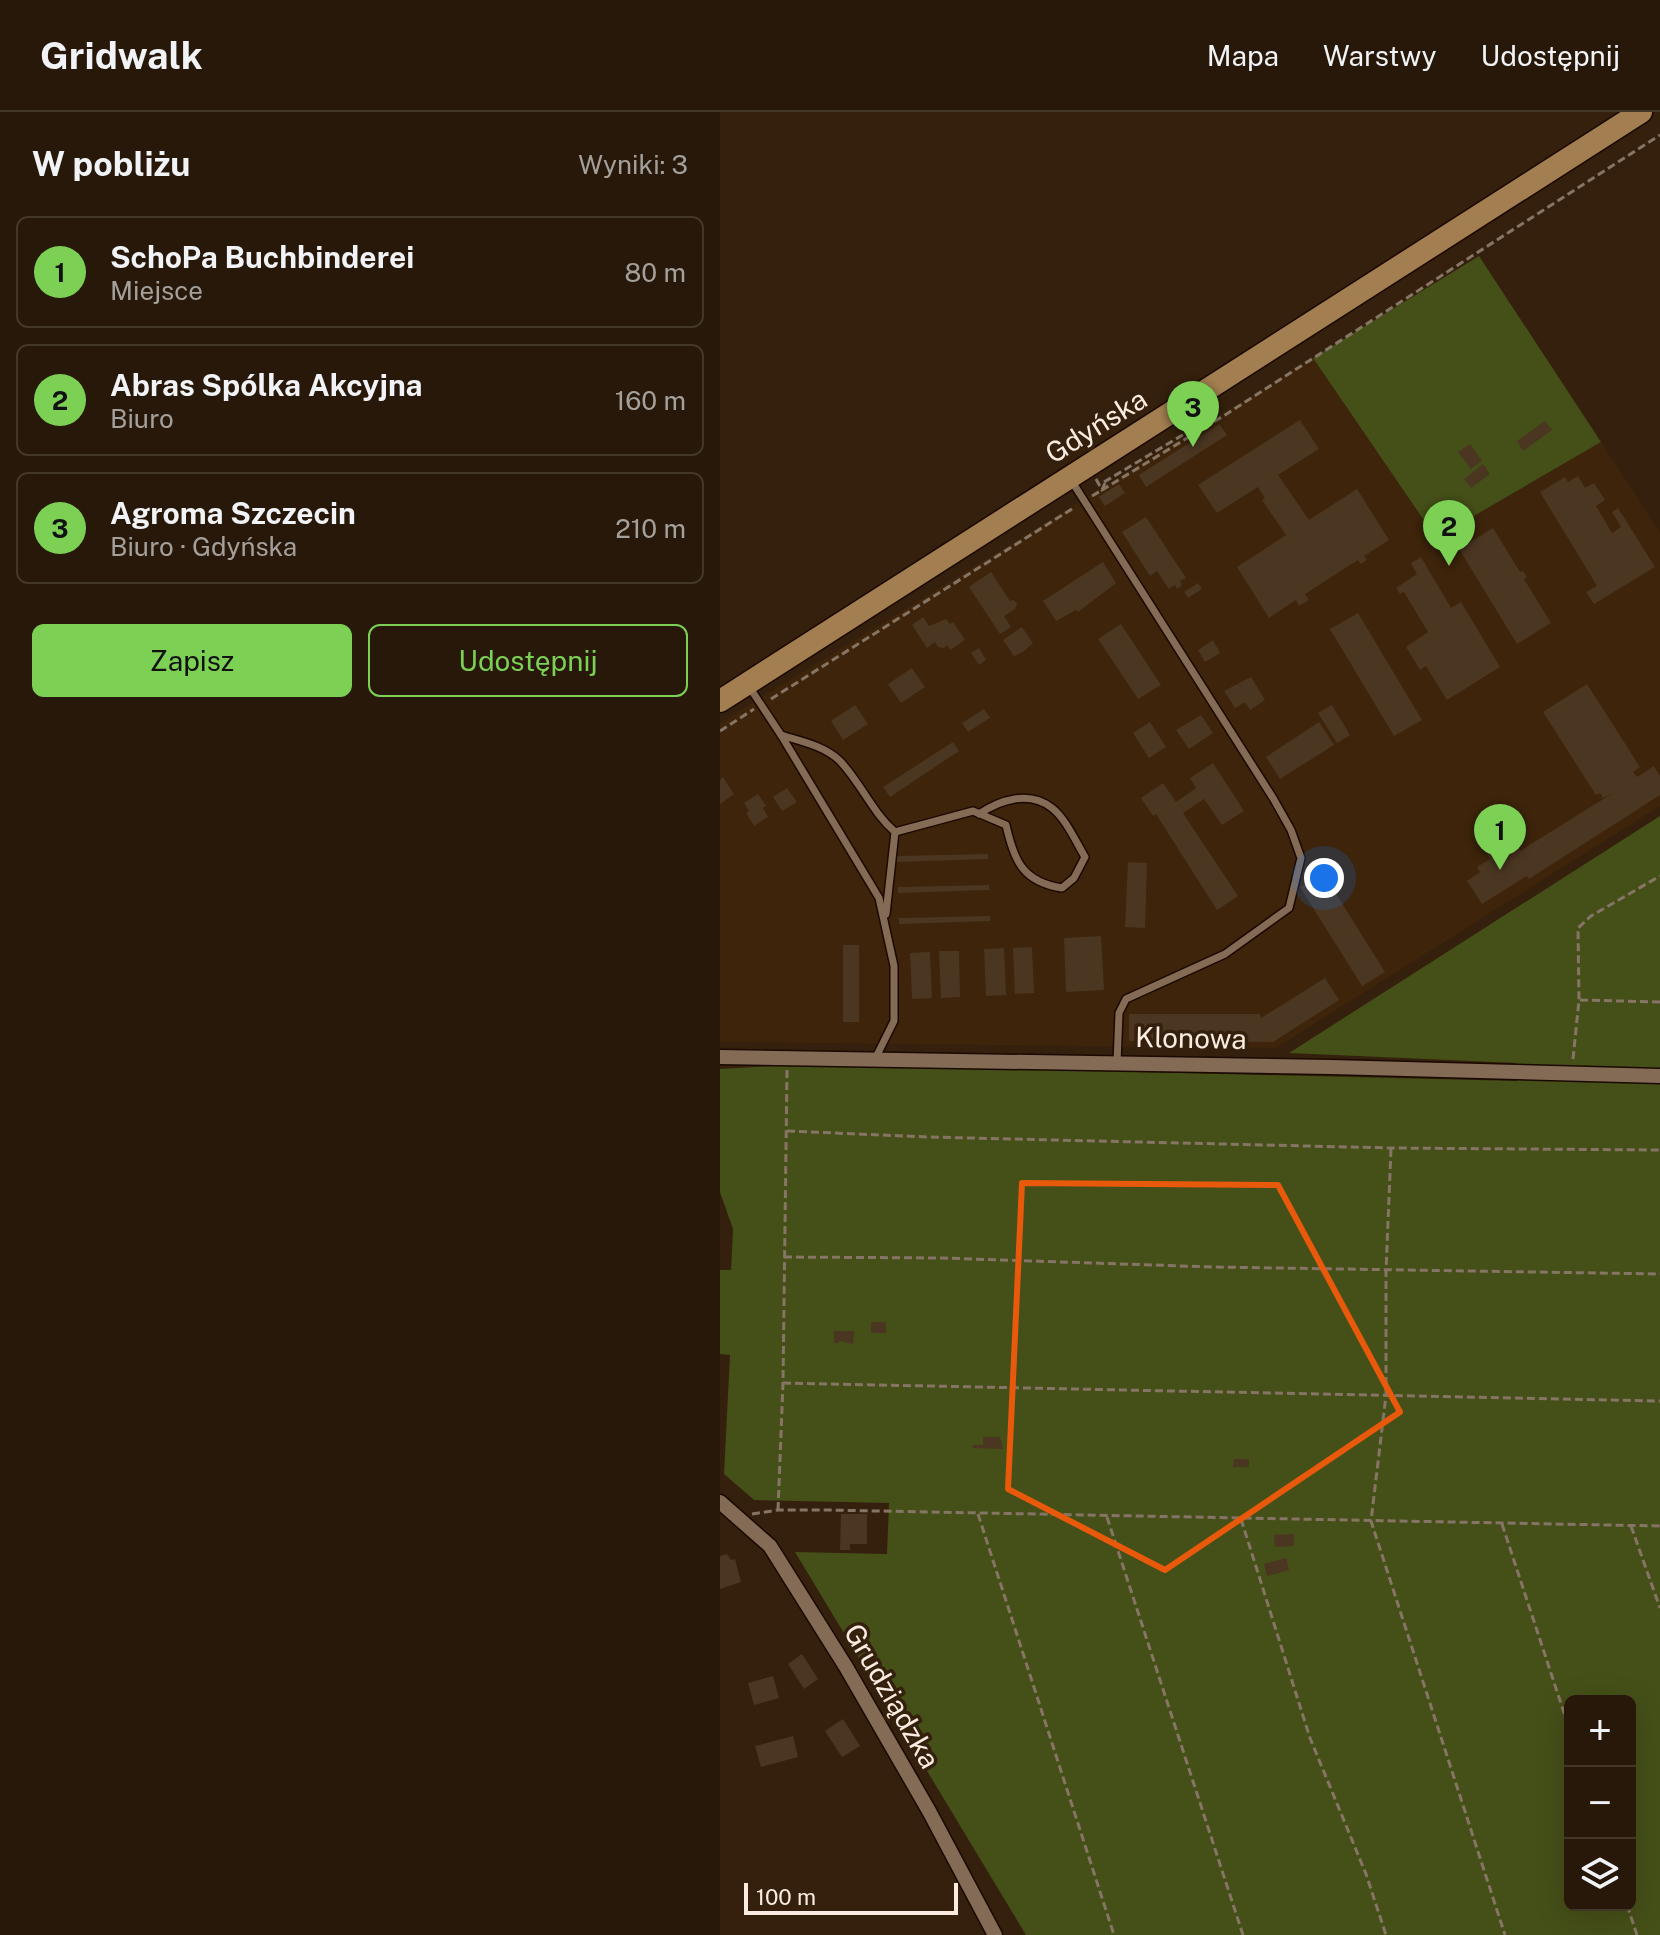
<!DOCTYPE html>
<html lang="pl">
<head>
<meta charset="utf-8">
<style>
	body { margin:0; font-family:"Public Sans",sans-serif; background:#2f2112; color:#f1f3f6 }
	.controls { position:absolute; right:24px; bottom:24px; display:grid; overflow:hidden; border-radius:12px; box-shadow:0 8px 32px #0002 }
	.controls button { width:72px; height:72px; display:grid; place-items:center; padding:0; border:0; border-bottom:2px solid #43372a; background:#271809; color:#f1f3f6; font:40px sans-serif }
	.scale { position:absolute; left:24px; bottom:20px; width:214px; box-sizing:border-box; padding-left:8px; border:4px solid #faece0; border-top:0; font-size:22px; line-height:28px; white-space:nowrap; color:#faece0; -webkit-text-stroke:6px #34200c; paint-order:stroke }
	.you { position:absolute; left:604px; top:766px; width:28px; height:28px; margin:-20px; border:6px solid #fff; border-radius:50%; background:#1a73e8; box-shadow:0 0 0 12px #1a73e833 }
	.badge { display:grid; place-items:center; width:52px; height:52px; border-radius:50%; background:#7cd155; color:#111; font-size:26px; font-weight:700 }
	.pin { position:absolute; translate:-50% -66px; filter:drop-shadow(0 2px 4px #0008) }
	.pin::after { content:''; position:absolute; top:42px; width:28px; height:24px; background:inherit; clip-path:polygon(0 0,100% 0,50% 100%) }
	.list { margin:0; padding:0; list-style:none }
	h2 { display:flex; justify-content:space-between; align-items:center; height:104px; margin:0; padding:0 32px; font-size:34px }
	h2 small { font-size:26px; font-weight:400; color:#a4a09c }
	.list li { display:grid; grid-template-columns:52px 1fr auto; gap:24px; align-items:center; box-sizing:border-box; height:112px; margin:0 16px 16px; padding:0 16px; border:2px solid #43372a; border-radius:12px }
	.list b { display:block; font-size:30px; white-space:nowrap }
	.list p { margin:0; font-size:26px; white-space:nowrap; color:#a4a09c }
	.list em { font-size:26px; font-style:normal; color:#a4a09c }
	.actions { display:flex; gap:16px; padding:24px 32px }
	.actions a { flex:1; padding:18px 0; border:2px solid #7cd155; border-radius:12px; text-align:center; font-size:28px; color:#7cd155 }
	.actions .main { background:#7cd155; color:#111 }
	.icon { flex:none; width:44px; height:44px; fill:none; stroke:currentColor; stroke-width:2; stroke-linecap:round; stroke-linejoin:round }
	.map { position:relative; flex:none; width:940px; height:1823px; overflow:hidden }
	header { display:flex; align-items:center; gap:48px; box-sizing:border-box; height:112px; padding:0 40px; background:#271809; border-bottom:2px solid #43372a }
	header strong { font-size:38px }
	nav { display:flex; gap:44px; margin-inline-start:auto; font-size:28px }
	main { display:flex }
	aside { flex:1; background:#271809 }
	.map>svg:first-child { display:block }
	.built { fill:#3d240a }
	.green { fill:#454f18; fill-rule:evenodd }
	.building { fill:#4b3621 }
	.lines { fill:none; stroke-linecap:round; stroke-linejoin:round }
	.service-casing { stroke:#1b0900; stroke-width:10 }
	.minor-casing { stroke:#1b0900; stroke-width:17 }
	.primary-casing { stroke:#1b0900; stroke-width:25 }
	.path { stroke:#867564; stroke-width:3; stroke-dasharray:8 4; stroke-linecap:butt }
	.service { stroke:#836b56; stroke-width:7 }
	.minor { stroke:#836b56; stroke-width:14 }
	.primary { stroke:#a27e50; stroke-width:22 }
	.marked { fill:none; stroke:#e8590c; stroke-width:6; stroke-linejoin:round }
	.labels { text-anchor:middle; stroke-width:7; stroke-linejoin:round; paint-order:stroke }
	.street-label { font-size:28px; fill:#faece0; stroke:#34200c }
</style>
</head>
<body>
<header>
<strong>Gridwalk</strong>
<nav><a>Mapa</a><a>Warstwy</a><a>Udostępnij</a></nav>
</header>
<main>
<aside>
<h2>W pobliżu<small>Wyniki: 3</small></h2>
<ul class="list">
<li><span class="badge">1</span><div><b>SchoPa Buchbinderei</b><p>Miejsce</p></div><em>80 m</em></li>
<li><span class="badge">2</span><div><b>Abras Spólka Akcyjna</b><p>Biuro</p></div><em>160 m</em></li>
<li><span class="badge">3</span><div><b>Agroma Szczecin</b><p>Biuro · Gdyńska</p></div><em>210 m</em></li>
</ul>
<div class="actions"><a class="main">Zapisz</a><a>Udostępnij</a></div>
</aside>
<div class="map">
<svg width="940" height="1823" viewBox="0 0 940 1823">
	<rect width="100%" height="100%" fill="#34200c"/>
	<path class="built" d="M593,246L716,426L881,330L940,420V694L556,936L0,930V611Z"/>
	<g class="green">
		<path d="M759,144L881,330L716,426L593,246Z"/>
		<path d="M940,704V1823H306L75,1440L167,1442L169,1391L34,1388L4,1362L10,1243L0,1242V1158H11L13,1117L0,1080V957L87,952L797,969L796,951L569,941ZM850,1589H910V1793H850Z"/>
	</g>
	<g class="building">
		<path d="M580,308L599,337L558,363L589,408L637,377L669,428L644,444L647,448L641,452L638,448L585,482L589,488L579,494L576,488L549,506L517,455L566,423L542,388L545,386L538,375L497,401L478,373Z"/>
		<path d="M825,309L832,318L803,339L797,329Z"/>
		<path d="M499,312L507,323L426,375L419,363Z"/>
		<path d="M750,332L762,349L751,357L738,340Z"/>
		<path d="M763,352L770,362L751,376L744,367Z"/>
		<path d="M858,364L865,376L874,371L885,388L876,394L892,421L901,415L892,400L898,396L935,455L874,492L866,480L877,474L820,380L845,365L848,370Z"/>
		<path d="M399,372L405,381L385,394L379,385Z"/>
		<path d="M426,405L466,466L460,469L462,473L457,477L455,473L449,477L437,459L430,464L402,420Z"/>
		<path d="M773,416L800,460L803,459L807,465L804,467L831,511L797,532L739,437Z"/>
		<path d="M701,445L731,496L741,490L780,555L727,588L706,554L700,558L686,535L708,520L684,480L680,482L676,476L697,462L691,451Z"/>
		<path d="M383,450L396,471L358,500L356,498L336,509L323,489Z"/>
		<path d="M271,460L290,489L293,488L297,491L295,497L284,504L291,515L280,522L249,475Z"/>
		<path d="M478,471L482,477L468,486L464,480Z"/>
		<path d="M638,501L702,608L674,624L610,517Z"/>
		<path d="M203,505L209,514L226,507L230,512L233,510L245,528L230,538L227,533L224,536L218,535L215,530L207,536L192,513Z"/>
		<path d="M401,512L441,573L418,587L378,527Z"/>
		<path d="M302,515L313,531L303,540L294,544L283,528Z"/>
		<path d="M493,528L500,541L485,550L478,538Z"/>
		<path d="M259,536L266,548L259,553L251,541Z"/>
		<path d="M192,556L205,575L181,591L168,572Z"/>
		<path d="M531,565L545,588L530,598L525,590L515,596L504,579Z"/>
		<path d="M867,572L920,655L913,660L917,665L934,654L940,664V683L809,767L807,764L762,792L747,769L760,760L757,755L770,747L767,742L792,726L800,739L893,681L883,686L880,681L876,683L823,600Z"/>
		<path d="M135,593L148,612L123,628L111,609Z"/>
		<path d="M612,593L630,623L617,631L598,601Z"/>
		<path d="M264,597L270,606L248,620L242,611Z"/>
		<path d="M481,603L493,621L469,637L456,618Z"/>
		<path d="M430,610L446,635L429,646L413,621Z"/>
		<path d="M599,610L614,633L560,667L546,645Z"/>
		<path d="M233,630L239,639L170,685L163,675Z"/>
		<path d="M493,651L524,699L502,713L484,687L463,701L518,784L497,798L436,702L433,704L421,686L443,671L456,690L476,676L470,666Z"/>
		<path d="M3,665L14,682L0,692V668Z"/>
		<path d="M67,676L77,690L62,699L53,685Z"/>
		<path d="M38,682L46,694L43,696L48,705L34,714L26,701L29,699L24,691Z"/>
		<path d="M268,742V747L176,750V744Z"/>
		<path d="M408,750L427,751L425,816L405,815Z"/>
		<path d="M603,761L665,860L642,874L580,775Z"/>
		<path d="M269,773V778L178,781V775Z"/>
		<path d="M270,804V809L179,812V806Z"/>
		<path d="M381,824L384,878L346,880L344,826Z"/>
		<rect x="123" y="833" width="16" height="77"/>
		<path d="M312,835L314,881L295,882L293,836Z"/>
		<path d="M284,836L286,883L266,884L264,837Z"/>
		<path d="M219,839H239L240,885L221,886Z"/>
		<path d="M210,840L212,886L192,887L190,841Z"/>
		<path d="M605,866L619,888L553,930L409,929V902H540L541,906Z"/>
		<rect x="151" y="1210" width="15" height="11"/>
		<path d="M114,1219H134L133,1232L119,1229V1231H114Z"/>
		<path d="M263,1325H280L283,1337L253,1336V1333H263Z"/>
		<path d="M514,1347H529V1355H513Z"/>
		<path d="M121,1402H147V1432H130V1438H120Z"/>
		<path d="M574,1422V1434L555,1435L554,1423Z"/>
		<path d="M7,1442L11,1448L15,1447L21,1470L0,1477V1444Z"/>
		<path d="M566,1446L569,1458L547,1464L544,1452Z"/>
		<path d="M82,1542L98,1567L84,1577L68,1552Z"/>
		<path d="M53,1564L59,1586L34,1593L28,1571Z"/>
		<path d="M123,1607L140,1634L122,1645L105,1619Z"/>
		<path d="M73,1624L78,1645L41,1655L35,1634Z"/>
	</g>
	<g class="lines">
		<defs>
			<g id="service">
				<path d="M351,368L553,686L571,718L581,746L569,796L505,842L406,887L399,901L397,951"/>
				<path d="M28,573L61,623L159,786L174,854V909L155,947"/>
				<path d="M61,623C80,629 105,634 120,649C141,671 152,700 175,720L166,802"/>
				<path d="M175,720L253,699L286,713C294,749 303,770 342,776L354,766L365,745C356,730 346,707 332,696C309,678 280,688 259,702"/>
			</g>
			<g id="minor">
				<path d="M0,945L611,955L940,964"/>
				<path d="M0,1390L50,1434L126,1555L209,1699L275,1823"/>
			</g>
			<path id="primary" d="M0,589L921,0"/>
		</defs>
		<use href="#service" class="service-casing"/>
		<use href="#minor" class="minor-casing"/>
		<use href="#primary" class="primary-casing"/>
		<g class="path">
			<path d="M386,320L398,306"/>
			<path d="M376,367L382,378L505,303L940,23"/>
			<path d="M384,370L466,321"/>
			<path d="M372,384L382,378L385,371"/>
			<path d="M51,587L355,395"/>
			<path d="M0,619L34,597"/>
			<path d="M860,888L940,890"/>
			<path d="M853,947L859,888L858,816L871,804L940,764"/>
			<path d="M67,1019L208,1025L671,1036L940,1038"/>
			<path d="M671,1037L666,1159V1283L651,1409L785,1823"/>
			<path d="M64,1145L222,1146L493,1155L940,1162"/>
			<path d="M63,1271L940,1289"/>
			<path d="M58,1398L63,1271L67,958"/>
			<path d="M32,1402L58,1398H106L940,1414"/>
			<path d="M258,1402L394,1823"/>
			<path d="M387,1405L523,1823"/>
			<path d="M521,1407L590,1626L646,1762L666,1823"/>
			<path d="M782,1412L850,1619"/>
			<path d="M911,1414L940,1496"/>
			<path d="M907,1793L917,1823"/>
		</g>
		<use href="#service" class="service"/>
		<use href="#minor" class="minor"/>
		<use href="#primary" class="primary"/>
	</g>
	<path class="marked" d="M302,1071L558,1073L680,1300L445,1458L288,1377Z"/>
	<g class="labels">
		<g class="street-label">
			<text transform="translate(376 314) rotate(-32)" y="10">Gdyńska</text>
			<text transform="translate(471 926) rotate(1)" y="10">Klonowa</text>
			<text transform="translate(172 1584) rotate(60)" y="10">Grudziądzka</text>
		</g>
	</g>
</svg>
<div class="controls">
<button>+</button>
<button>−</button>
<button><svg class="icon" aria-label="layers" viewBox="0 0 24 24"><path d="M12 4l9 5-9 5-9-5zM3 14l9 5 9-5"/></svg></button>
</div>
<div class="scale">100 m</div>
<div class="you"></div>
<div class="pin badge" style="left:780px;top:758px">1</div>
<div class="pin badge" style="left:729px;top:454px">2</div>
<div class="pin badge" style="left:473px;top:335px">3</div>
</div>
</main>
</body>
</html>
